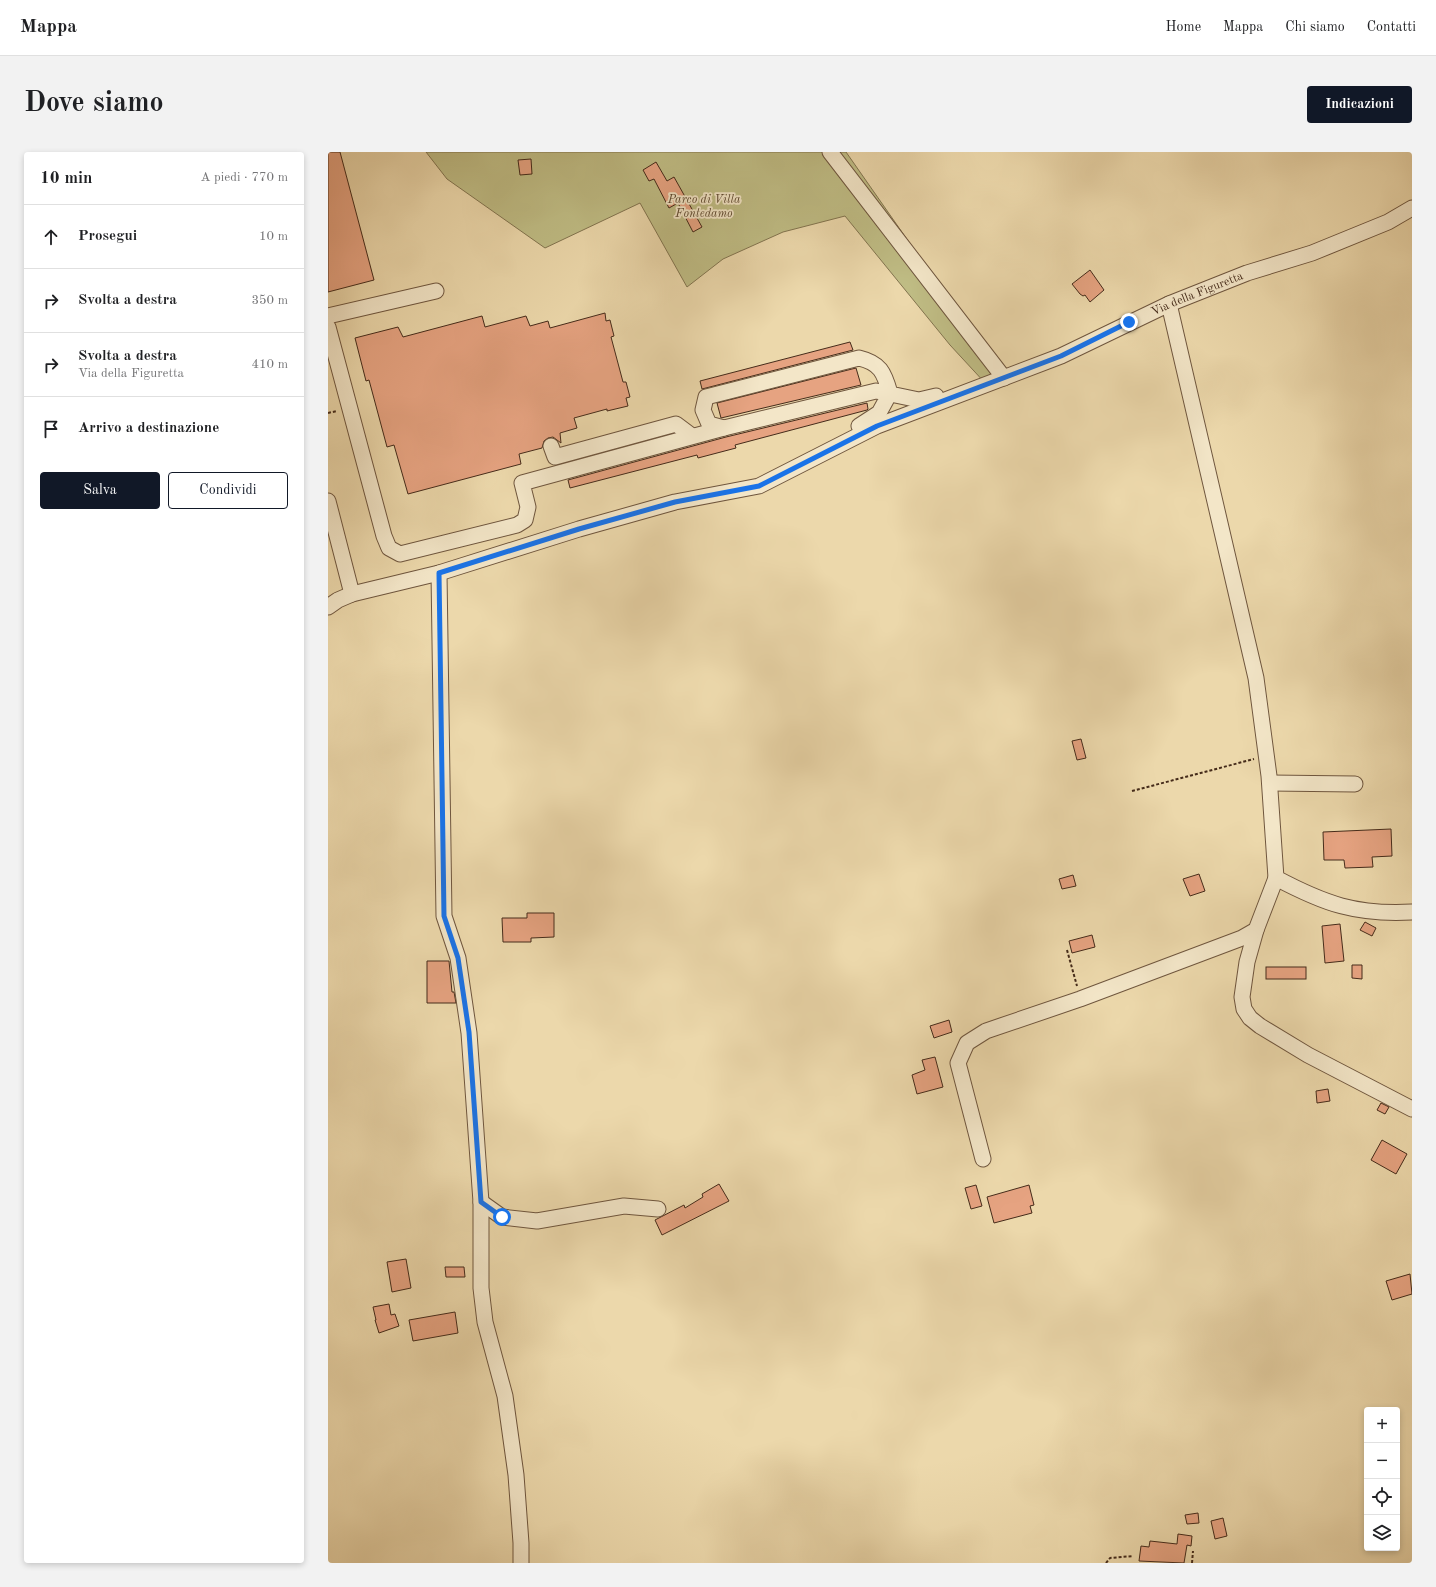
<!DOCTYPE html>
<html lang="it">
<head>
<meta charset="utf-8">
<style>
	body { margin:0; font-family:"Old Standard TT",serif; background:#f2f2f2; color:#202124 }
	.controls { position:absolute; right:12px; bottom:12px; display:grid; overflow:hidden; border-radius:4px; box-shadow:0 2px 6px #0003 }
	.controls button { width:36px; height:36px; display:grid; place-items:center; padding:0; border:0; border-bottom:1px solid #e0e0e0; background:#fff; color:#202124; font:20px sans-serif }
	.stop { position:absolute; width:12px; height:12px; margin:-9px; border:3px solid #1a73e8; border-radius:50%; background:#fff }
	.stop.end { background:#1a73e8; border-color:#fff; box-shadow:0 1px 4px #0008 }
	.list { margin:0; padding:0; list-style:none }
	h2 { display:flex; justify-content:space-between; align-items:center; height:52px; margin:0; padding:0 16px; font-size:17px }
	h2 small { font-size:13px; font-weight:400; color:#757577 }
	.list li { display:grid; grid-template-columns:26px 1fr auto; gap:12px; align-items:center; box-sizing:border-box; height:64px; padding:0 16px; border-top:1px solid #e0e0e0 }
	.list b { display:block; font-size:15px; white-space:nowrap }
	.list p { margin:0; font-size:13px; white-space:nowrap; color:#757577 }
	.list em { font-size:13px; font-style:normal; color:#757577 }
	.actions { display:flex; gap:8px; padding:12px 16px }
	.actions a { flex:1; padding:9px 0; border:1px solid #111827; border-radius:4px; text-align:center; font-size:14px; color:#111827 }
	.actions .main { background:#111827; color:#fff }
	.icon { flex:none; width:22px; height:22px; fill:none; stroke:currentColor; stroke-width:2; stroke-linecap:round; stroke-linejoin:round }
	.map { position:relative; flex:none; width:1084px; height:1411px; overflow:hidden; border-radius:4px }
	header { display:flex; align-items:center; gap:24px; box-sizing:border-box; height:56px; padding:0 20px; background:#fff; border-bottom:1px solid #e0e0e0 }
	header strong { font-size:19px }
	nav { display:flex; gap:22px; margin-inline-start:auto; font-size:14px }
	.intro { display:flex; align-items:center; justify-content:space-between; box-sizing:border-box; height:96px; padding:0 24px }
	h1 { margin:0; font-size:28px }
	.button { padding:10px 18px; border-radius:4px; background:#111827; color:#fff; font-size:14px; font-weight:700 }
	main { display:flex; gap:24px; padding:0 24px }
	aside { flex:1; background:#fff; border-radius:4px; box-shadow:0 2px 6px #0003 }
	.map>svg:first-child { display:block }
	.green { fill:#bfbc84; stroke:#82744f }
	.building { fill:#e6a381; stroke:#452b1a }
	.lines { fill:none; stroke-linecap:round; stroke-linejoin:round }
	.minor-casing { stroke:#6f563e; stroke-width:17 }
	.path { stroke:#452b1a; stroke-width:2; stroke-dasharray:3 2; stroke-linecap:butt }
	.minor { stroke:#f3e6c8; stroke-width:15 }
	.route { stroke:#1a73e8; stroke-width:5 }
	.labels { text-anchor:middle; stroke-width:3.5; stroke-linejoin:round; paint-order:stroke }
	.park-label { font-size:12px; font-style:italic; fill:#5d482f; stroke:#f3e6c8 }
	.street-label { font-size:12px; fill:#452b1a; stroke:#f3e6c8 }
</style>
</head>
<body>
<header>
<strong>Mappa</strong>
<nav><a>Home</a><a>Mappa</a><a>Chi siamo</a><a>Contatti</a></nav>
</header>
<div class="intro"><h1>Dove siamo</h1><a class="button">Indicazioni</a></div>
<main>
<aside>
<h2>10 min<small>A piedi · 770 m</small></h2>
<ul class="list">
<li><svg class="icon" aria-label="ahead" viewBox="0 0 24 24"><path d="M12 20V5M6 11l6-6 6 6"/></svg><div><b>Prosegui</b></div><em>10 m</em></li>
<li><svg class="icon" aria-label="right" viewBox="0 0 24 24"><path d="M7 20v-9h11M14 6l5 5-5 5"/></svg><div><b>Svolta a destra</b></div><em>350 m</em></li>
<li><svg class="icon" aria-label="right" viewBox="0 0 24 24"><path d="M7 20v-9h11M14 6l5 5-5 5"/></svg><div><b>Svolta a destra</b><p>Via della Figuretta</p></div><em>410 m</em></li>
<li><svg class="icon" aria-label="arrive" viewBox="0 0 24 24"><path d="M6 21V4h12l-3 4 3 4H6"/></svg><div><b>Arrivo a destinazione</b></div></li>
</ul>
<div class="actions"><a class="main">Salva</a><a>Condividi</a></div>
</aside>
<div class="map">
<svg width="1084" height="1411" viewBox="0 0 1084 1411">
	<rect width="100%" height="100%" fill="#ecd8ab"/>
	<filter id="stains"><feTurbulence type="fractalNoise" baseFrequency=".005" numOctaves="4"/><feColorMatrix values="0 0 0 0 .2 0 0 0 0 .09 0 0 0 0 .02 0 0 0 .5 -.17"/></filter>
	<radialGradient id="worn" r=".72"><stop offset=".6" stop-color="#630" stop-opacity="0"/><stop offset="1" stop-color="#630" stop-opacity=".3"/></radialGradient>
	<path class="green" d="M98,0H518L676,226L658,232L622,193L517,64L455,80L395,107L359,135L312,51L217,96L119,27Z"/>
	<g class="building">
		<path d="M0,0H12L46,128L0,140Z"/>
		<path d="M203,7L204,22L192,23L190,8Z"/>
		<path d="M328,10L339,29L346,25L374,75L365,80L350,51L341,56L326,27L321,29L315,18Z"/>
		<path d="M762,118L776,138L762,150L757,143L755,144L752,142L744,132Z"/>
		<path d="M277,161L278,169L282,168L286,184L283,185L295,230H298L302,245L298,246L300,254L279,259V257L246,266L249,276L232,281L233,291L225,285L220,286L216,289L214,296L191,302L193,312L80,342L66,293L59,295L41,228L38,229L27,186L70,175L75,185L154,164L157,175L198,164L202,174L220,169L222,176Z"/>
		<path d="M522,190L525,198L374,237L372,229Z"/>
		<path d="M528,216L533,233L393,266L389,251Z"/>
		<path d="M539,251L540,257L539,258L407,293L408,296L370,306L369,303L242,336L240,328L398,285Z"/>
		<path d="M753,587L758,606L749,608L744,589Z"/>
		<path d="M1063,677L1064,704L1044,705L1045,715L1017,716L1016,708H996L995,680Z"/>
		<path d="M871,722L877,739L862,744L855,727Z"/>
		<path d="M745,723L748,734L734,737L731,727Z"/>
		<path d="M199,761H226V785L203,786V790H175L174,766H199Z"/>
		<path d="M1037,770L1048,776L1044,784L1032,778Z"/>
		<path d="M1012,772L1016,809L997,811L994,774Z"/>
		<path d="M764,783L767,795L744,801L741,789Z"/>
		<path d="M99,809H121L124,840H126L128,851H99Z"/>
		<path d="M1024,813H1034V827L1024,826Z"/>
		<rect x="938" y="815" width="40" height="12"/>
		<path d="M621,868L624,880L606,886L602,874Z"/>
		<path d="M607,905L615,935L589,942L584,923L597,918L594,908Z"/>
		<path d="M1000,937L1002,949L989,951L988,939Z"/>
		<path d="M1053,951L1061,955L1057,962L1049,958Z"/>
		<path d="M1054,988L1079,1002L1068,1022L1043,1008Z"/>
		<path d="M391,1032L401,1049L334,1083L327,1068L356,1053L357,1056L375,1045L374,1042Z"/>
		<path d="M648,1033L654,1054L643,1057L637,1036Z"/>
		<path d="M701,1033L706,1053L702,1054L704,1061L666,1071L659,1045Z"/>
		<path d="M78,1107L83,1136L64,1140L59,1110Z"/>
		<path d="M117,1115H136L137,1125H118Z"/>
		<path d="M1082,1122L1084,1142L1064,1148L1058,1129Z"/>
		<path d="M61,1152L63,1163L67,1162L71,1174L51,1181L47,1168H48L45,1155Z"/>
		<path d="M127,1160L130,1181L85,1189L81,1168Z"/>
		<path d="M870,1361L871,1371L859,1372L857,1363Z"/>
		<path d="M895,1366L899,1384L887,1387L883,1369Z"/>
		<path d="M850,1382L864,1384L863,1394L859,1393L856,1411L811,1409L813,1394L821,1395L822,1389L849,1392Z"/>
	</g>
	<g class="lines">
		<defs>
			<g id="minor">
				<path d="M502,0L676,226"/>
				<path d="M841,152L928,526L941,624L948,726C997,752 1028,763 1084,760"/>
				<path d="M0,164L108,139"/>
				<path d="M0,175L56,384L61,396L72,402L189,373L197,368L200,355L194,331L396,276"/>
				<path d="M531,274L551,261L562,241C556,220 552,211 531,206L378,245L375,258L381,272L396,276L548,239L591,248L608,244"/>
				<path d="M223,294L227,305L348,272L364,284"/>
				<path d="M0,349L24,442"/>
				<path d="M111,421L116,764L130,806L141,881L153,1050V1136L157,1170L177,1244L188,1323L193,1391V1411"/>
				<path id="s1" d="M0,455L10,448L24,442L111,421L251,377L347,350L431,334L549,274L733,204L841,152L919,121L984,101L1060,70L1084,56"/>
				<path d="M942,631L1027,632"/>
				<path d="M928,778L919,810L914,845L916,857L922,866L932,874L980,903L1084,957"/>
				<path d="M655,1007L630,911L639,891L658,879L752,847L914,786L928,778L948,726"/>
				<path d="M153,1050L174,1065L209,1069L296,1054L330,1057"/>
			</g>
		</defs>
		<use href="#minor" class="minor-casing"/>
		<g class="path">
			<path d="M0,261L9,259"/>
			<path d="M804,639L926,607"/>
			<path d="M739,798L749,834"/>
			<path d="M778,1411L782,1406L805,1404"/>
			<path d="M864,1411L865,1399"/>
		</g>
		<use href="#minor" class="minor"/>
	</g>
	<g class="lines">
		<path class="route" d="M174,1065L153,1050L141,880L130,806L116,764L111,421L251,377L347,350L431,334L549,274L733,204L801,170"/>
	</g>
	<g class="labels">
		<g class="park-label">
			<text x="376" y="51">Parco di Villa<tspan x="376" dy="14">Fontedamo</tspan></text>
		</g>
		<g class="street-label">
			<text dy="4" stroke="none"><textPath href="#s1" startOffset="928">Via della Figuretta</textPath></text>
		</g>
	</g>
	<rect width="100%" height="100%" filter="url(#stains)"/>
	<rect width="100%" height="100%" fill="url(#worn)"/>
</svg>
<div class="controls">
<button>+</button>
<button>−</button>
<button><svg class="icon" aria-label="locate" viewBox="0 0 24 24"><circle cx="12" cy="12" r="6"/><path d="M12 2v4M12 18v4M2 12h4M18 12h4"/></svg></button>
<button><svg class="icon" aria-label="layers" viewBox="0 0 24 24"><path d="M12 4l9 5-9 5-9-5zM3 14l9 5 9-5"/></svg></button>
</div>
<div class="stop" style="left:174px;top:1065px"></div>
<div class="stop end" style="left:801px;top:170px"></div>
</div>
</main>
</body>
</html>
